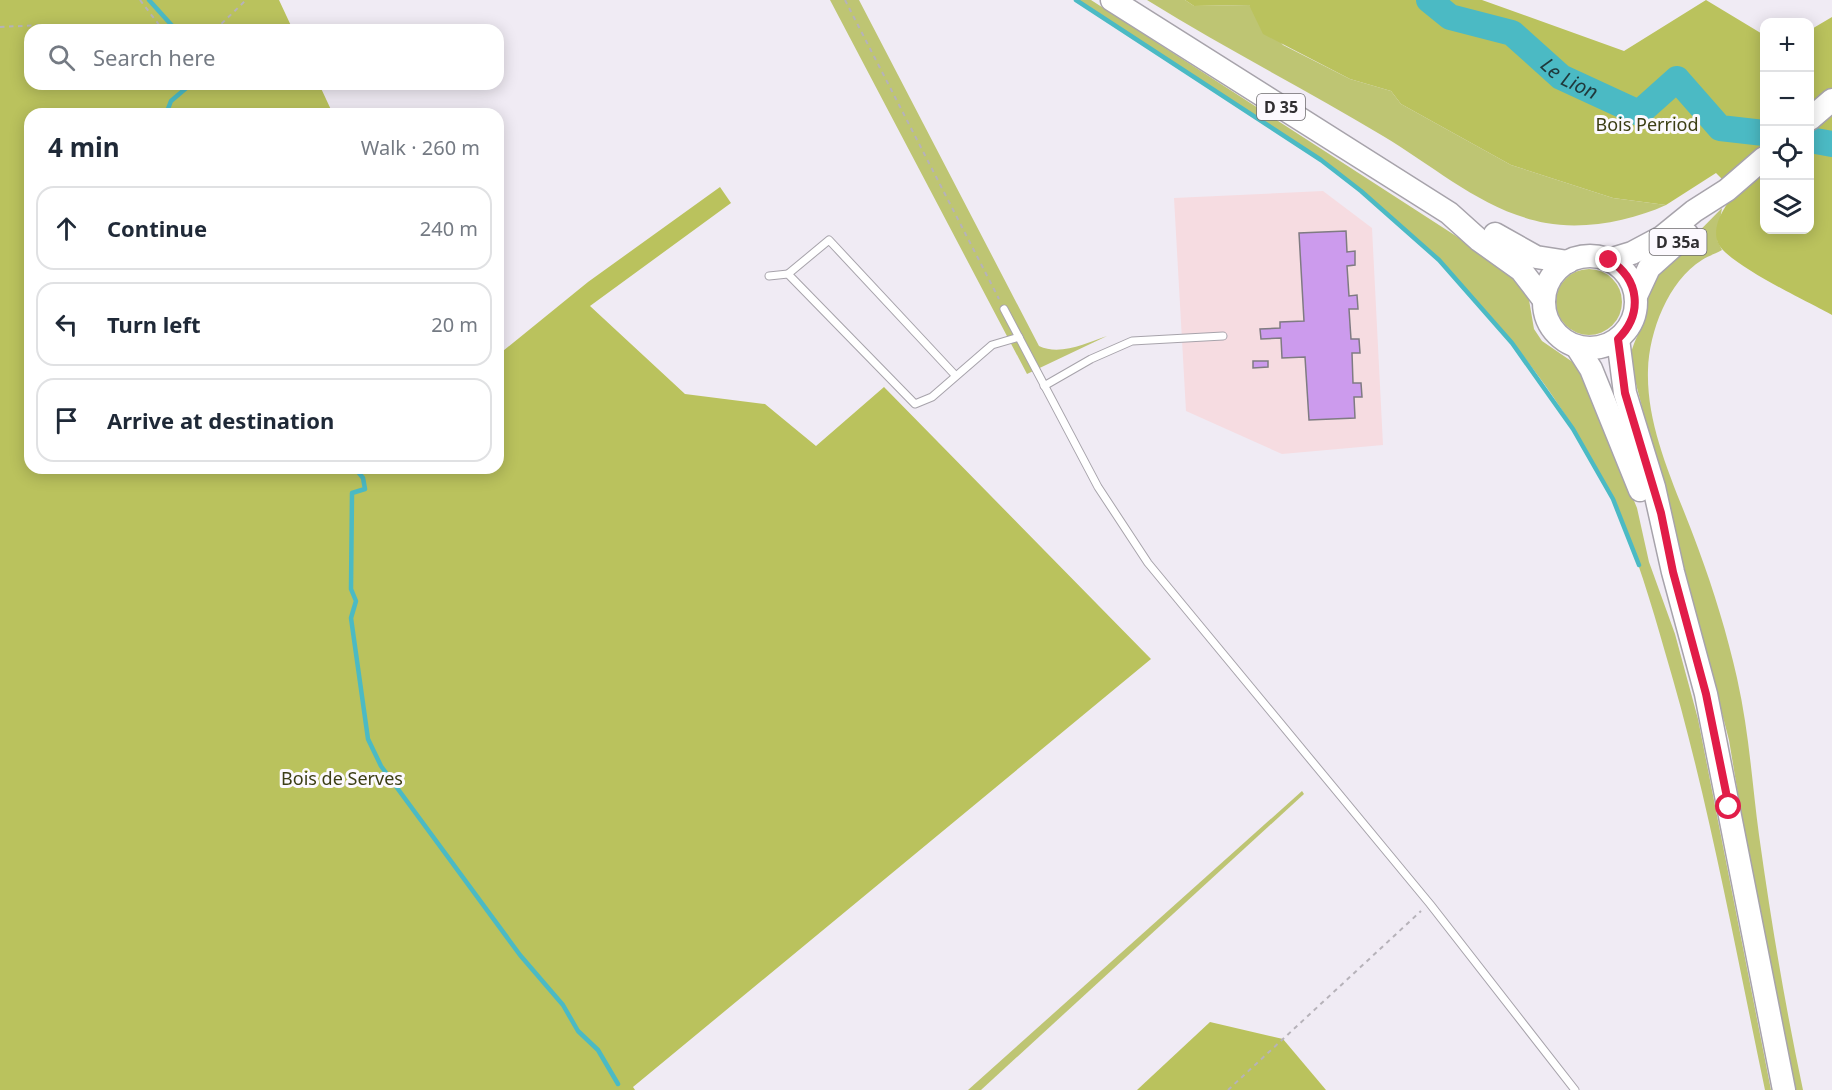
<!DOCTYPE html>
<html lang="en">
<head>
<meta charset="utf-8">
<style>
	body { margin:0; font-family:"Noto Sans",sans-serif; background:#f2f2f3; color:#1f2937 }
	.controls { position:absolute; right:18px; top:18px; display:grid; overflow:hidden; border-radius:12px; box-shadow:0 3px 15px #0003 }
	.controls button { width:54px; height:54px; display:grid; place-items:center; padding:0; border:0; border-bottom:2px solid #e0e1e3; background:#fff; color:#1f2937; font:30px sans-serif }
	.stop { position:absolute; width:18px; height:18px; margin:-14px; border:4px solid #e11d48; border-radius:50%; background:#fff }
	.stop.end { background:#e11d48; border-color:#fff; box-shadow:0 2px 6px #0008 }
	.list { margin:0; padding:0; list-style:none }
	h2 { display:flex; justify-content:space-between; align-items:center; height:78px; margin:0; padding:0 24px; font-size:26px }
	h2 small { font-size:20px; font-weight:400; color:#747a83 }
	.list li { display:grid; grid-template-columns:39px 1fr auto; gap:18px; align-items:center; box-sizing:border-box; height:84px; margin:0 12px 12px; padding:0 12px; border:2px solid #e0e1e3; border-radius:18px }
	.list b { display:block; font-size:22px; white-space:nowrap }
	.list em { font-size:20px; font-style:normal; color:#747a83 }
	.icon { flex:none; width:33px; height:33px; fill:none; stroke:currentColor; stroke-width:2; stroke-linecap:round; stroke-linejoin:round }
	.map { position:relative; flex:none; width:1832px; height:1090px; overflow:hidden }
	.search { position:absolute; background:#fff; box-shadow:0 3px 15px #0003; left:24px; top:24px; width:480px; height:66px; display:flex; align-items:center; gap:15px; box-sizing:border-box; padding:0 21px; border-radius:18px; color:#747a83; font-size:22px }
	.panel { position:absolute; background:#fff; box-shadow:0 3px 15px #0003; left:24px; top:108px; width:480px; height:366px; border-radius:18px }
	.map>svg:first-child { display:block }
	.industrial { fill:#f6dce1 }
	.green { fill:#bec573 }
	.forest { fill:#bac25d }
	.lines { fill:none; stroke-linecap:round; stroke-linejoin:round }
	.stream { stroke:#4bbac4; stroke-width:4.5 }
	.river { stroke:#4bbac4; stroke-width:26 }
	.building { fill:#cc9bed; stroke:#7f7b82; stroke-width:1.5 }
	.service-casing { stroke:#a7a3ab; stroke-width:9 }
	.primary-casing { stroke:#a7a3ab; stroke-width:25 }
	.path { stroke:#b6b2b9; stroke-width:2; stroke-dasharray:4.5 4.5; stroke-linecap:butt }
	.service { stroke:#fff; stroke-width:7 }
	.primary { stroke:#fff; stroke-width:22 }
	.route { stroke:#e11d48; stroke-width:8 }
	.labels { text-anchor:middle; stroke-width:6; stroke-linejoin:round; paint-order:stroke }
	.shield { fill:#fcf9fe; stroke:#6d6b6e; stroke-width:1.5 }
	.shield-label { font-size:16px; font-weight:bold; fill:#302e31 }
	.park-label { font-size:18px; fill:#3c3e14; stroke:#fcf9fe }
	.water-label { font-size:20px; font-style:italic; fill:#1f383b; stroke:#fcf9fe }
</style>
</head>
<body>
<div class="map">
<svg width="1832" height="1090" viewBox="0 0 1832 1090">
	<rect width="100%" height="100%" fill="#f0ebf4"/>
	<path class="industrial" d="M1323,191L1372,228L1383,445L1282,454L1186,411L1174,198Z"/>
	<g class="green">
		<path d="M830,0H859L1039,346C1060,356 1087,343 1107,336L1027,374Z"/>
		<path d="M1076,0H1091L1490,258L1519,281L1528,294L1534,329L1542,341L1577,365L1584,378L1637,508L1649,562L1675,634L1698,719L1771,1090H1765C1734,943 1708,796 1665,652C1647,589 1628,525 1596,467C1540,362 1455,270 1364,193C1328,163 1287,138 1247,112C1190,75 1133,37 1076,0Z"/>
		<path d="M1147,0H1185L1194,6L1249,5L1283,45L1350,79L1391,91L1401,104L1511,165L1613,198L1666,205C1631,221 1585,230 1546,223C1485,212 1435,167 1383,136C1305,89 1224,48 1147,0Z"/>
		<path d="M1722,208L1717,240L1722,250C1715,254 1708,256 1702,260C1668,281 1649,332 1648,370C1646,431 1678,492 1698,548C1714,591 1727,634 1737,678C1749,731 1752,783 1759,835C1771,921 1785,1005 1803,1090H1794L1751,873L1729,740L1630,361C1631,344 1640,334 1644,319C1650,303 1646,292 1655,276Z"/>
		<circle cx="1589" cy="302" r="33"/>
		<path d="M1302,791L1304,794L981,1090H968Z"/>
	</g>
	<g class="forest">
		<path d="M0,0H279L293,30H30V84H319L333,114H30V468H498V355L588,282L720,187L731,203L590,306L685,394L765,404L816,446L884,387L1151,659L633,1087L635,1090H0Z"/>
		<path d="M1185,0H1482L1624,51L1706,0L1764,35V230H1810V30L1832,17V315C1809,302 1727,264 1718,243C1711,226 1725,205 1736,193L1716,173L1666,205L1613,198L1511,165L1401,104L1391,91L1350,79L1263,34L1249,5L1194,6Z"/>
		<path d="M1210,1022L1283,1039L1326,1090H1137Z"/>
	</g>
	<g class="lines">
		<g class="stream">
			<path d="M149,0L176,30"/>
			<path d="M1076,0L1321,160L1361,191L1439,260L1512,343L1573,429L1613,499L1639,565"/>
			<path d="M166,114L171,101L191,84"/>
			<path d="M355,468L363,478L365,489L352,493L351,589L356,601L351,618L368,739L381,766L520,955L563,1005L578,1031L598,1050L618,1084"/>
		</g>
		<g class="river">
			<path id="s1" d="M1429,0L1450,17L1512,33L1561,77L1639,113L1677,79L1720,128L1764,133"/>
			<path d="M1810,140L1832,144"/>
		</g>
	</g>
	<g class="building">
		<path d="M1346,231L1347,252L1355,251V265L1347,266L1349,296L1357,295L1358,309H1349L1351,339H1359L1360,353H1352L1353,383H1361L1362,397H1354L1355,418L1309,420L1305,357L1282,358L1281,338L1261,339L1260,329L1280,328V322L1304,321L1299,233Z"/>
		<path d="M1253,361H1268V367L1253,368Z"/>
	</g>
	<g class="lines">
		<defs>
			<g id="service">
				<path d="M788,274L829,240L955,375"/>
				<path d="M769,276L788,274L915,404L932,397L992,345L1019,337"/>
				<path d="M1004,309L1098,487L1148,563L1430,904L1575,1090"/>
				<path d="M1044,386L1091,359L1132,341L1223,336"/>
			</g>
			<g id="primary">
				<path d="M1112,0L1449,213L1479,240L1521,270L1544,300"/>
				<path d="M1810,119L1832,100"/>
				<path d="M1495,234L1536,257L1568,262"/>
				<circle cx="1590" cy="302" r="46"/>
				<path d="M1609,260L1632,253L1662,237L1694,211L1727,190L1764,158"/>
				<path d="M1636,296L1649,268L1687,234"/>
				<path d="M1618,339L1625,393L1654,487L1673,572L1706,694L1784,1090"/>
				<path d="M1577,347L1591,369L1640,490"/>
			</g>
		</defs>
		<use href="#service" class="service-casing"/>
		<use href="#primary" class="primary-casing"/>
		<g class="path">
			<path d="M140,0L163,30"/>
			<path d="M845,0L999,299"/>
			<path d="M0,27L43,25L82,30"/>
			<path d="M215,30L246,0"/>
			<path d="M1228,1090L1421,911"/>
		</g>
		<use href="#service" class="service"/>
		<use href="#primary" class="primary"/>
	</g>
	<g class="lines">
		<path class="route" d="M1609,260C1640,279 1643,314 1618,339L1625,393L1661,513L1673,572L1706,694L1729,807"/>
	</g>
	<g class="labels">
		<g class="shield">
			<rect x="1257" y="94" width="48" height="26" rx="4.5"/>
			<rect x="1649.5" y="229" width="57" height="26" rx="4.5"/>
		</g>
		<g class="shield-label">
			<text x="1281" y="113">D 35</text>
			<text x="1678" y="248">D 35a</text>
		</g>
		<g class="park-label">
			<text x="1647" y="131">Bois Perriod</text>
			<text x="342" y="785">Bois de Serves</text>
		</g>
		<g class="water-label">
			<text dy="7" stroke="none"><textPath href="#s1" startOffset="165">Le Lion</textPath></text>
		</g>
	</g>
</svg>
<div class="controls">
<button>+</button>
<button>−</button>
<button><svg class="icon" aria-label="locate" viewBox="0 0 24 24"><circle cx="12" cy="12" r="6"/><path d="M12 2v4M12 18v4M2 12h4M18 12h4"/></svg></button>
<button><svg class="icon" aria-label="layers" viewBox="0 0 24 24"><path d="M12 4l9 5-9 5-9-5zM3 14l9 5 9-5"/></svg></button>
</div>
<div class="stop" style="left:1729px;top:807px"></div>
<div class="stop end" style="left:1609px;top:260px"></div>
<div class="search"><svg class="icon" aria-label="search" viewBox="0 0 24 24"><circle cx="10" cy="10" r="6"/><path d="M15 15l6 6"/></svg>Search here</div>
<section class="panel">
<h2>4 min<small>Walk · 260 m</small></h2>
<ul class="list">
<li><svg class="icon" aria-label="ahead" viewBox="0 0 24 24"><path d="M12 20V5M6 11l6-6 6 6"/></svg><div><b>Continue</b></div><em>240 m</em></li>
<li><svg class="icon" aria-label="left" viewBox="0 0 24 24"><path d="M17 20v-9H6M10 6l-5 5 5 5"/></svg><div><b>Turn left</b></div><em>20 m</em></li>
<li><svg class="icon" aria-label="arrive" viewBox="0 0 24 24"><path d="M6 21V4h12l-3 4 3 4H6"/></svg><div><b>Arrive at destination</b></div></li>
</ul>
</section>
</div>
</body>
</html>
